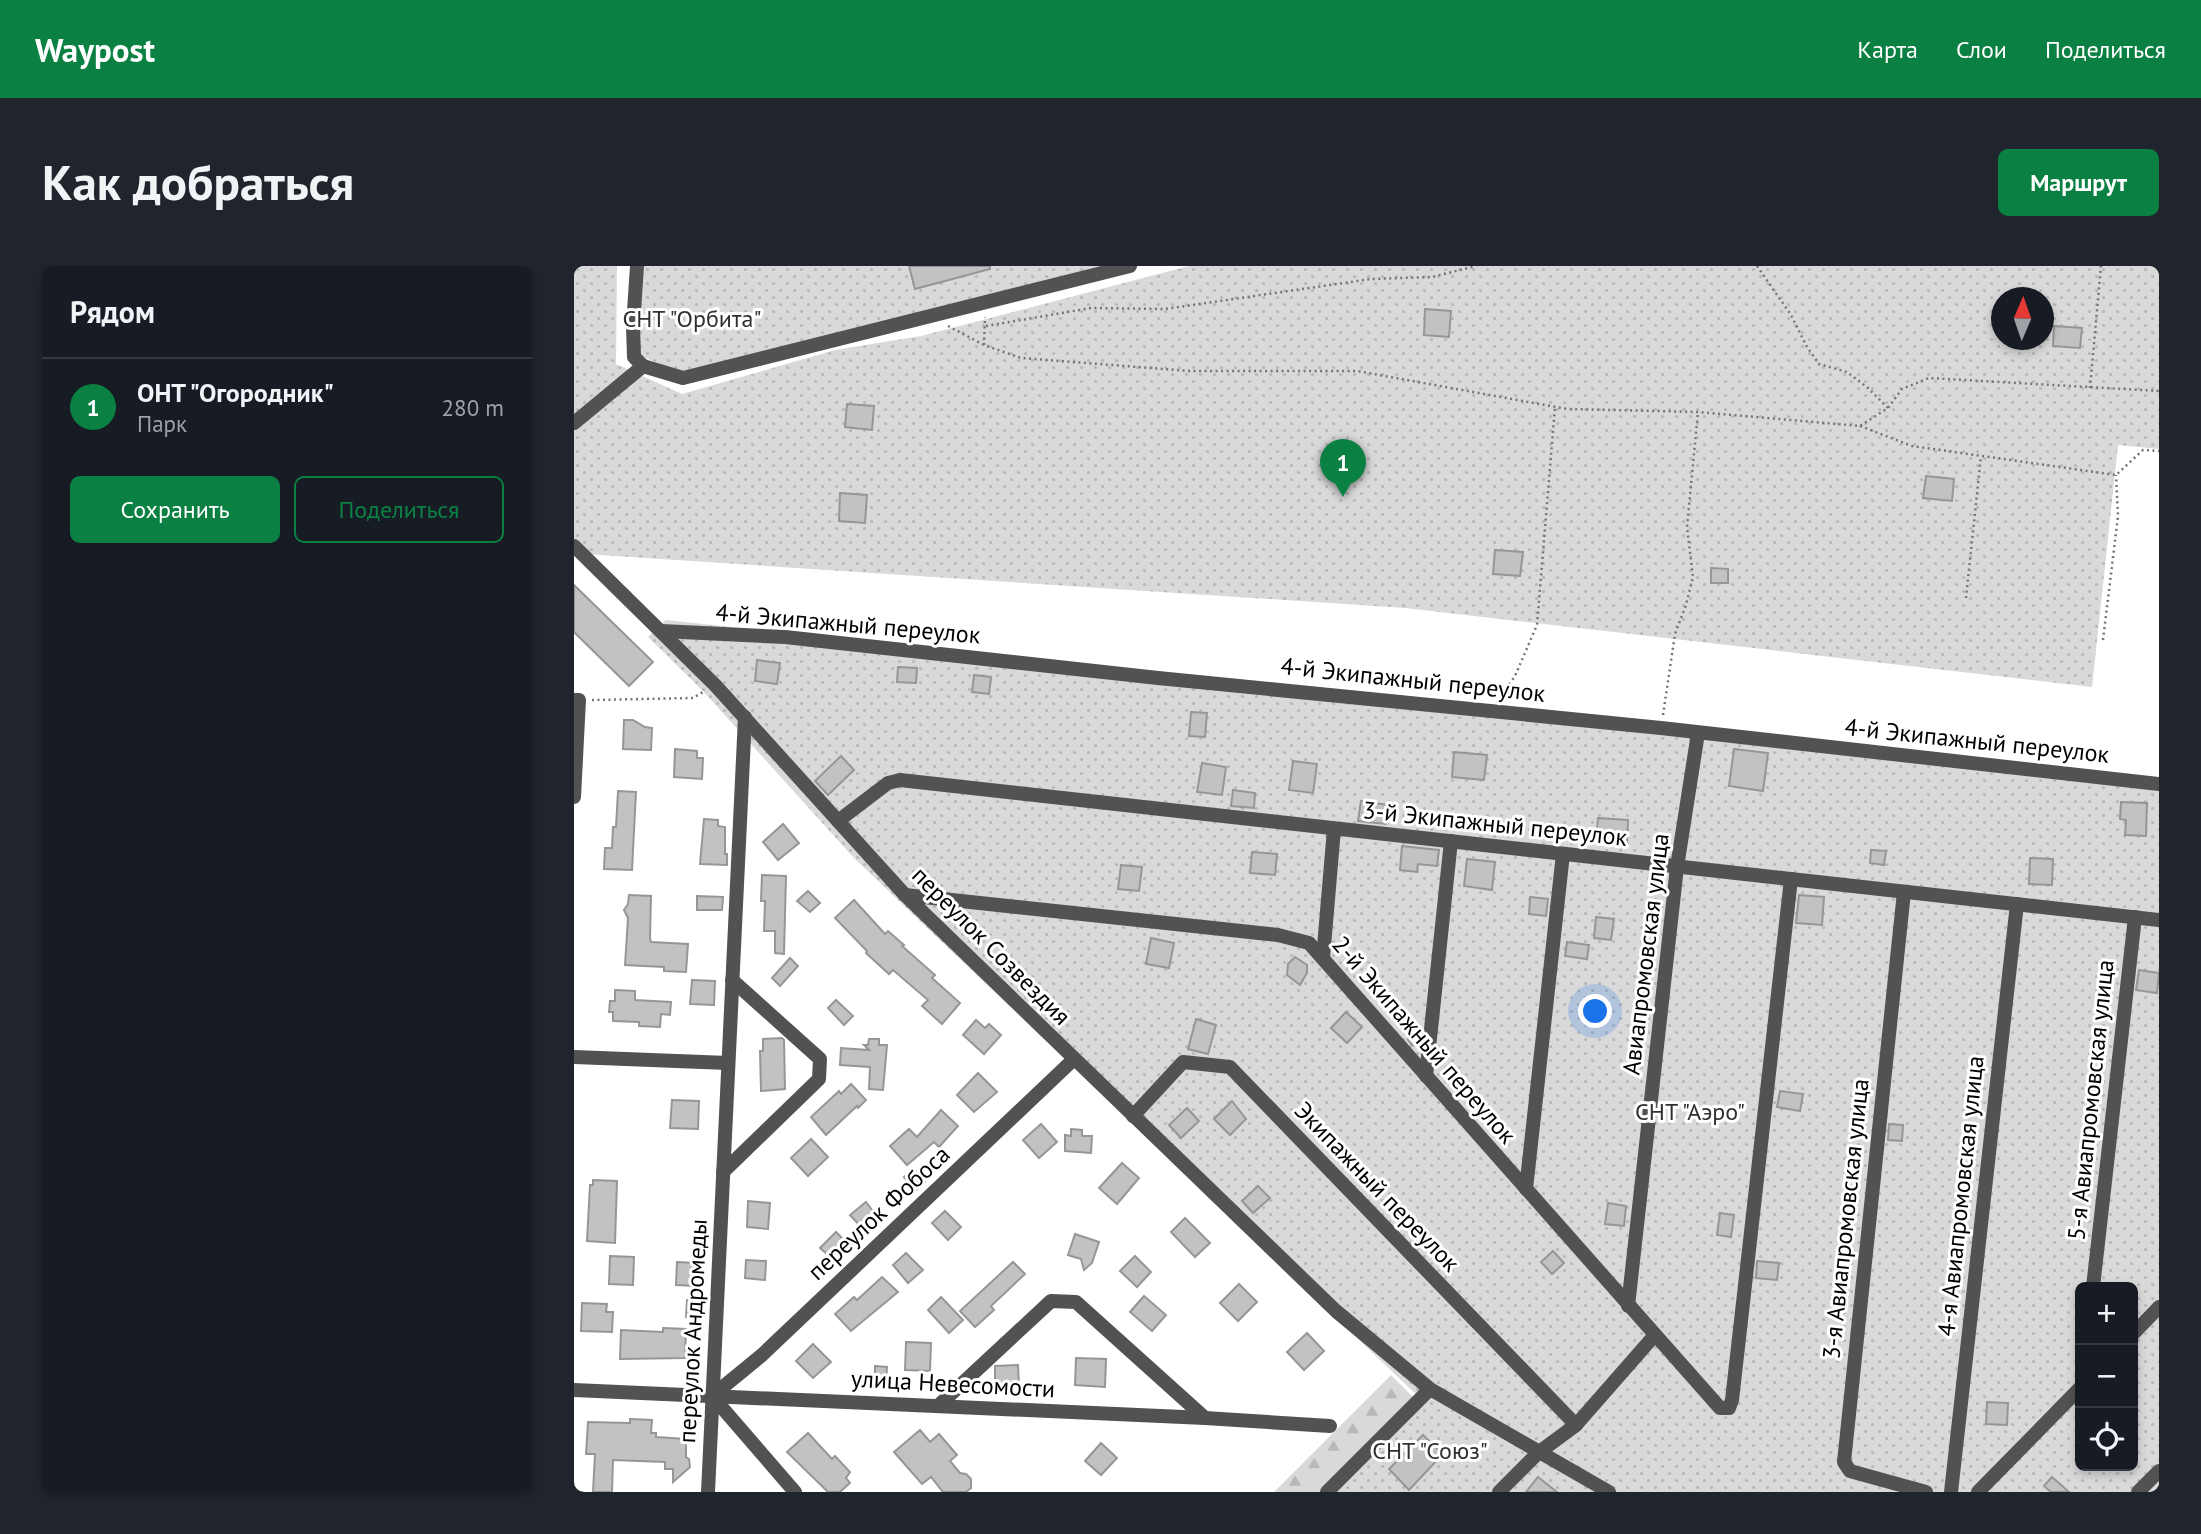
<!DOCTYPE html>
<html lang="ru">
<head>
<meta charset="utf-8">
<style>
	body { margin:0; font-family:"PT Sans",sans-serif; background:#20242c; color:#f1f3f6 }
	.controls { position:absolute; right:21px; bottom:21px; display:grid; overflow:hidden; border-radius:10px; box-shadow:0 4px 10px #0003 }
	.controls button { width:63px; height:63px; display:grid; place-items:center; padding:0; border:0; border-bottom:2px solid #363941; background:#171b24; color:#f1f3f6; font:35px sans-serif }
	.compass { position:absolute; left:1417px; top:21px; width:63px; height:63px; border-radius:50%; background:#171b24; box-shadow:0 4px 10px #0003; rotate:2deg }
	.you { position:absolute; left:1022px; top:746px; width:24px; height:24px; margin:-18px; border:5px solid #fff; border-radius:50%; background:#1a73e8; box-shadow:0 0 0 10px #1a73e833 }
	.badge { display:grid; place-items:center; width:46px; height:46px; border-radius:50%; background:#0b8043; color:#fff; font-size:23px; font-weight:700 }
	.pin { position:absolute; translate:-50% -58px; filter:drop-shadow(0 2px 4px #0008) }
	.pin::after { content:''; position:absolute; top:37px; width:24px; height:21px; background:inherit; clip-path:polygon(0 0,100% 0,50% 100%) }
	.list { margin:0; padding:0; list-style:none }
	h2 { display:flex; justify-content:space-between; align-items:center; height:91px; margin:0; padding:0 28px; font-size:30px }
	h2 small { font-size:23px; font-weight:400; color:#9ea1a6 }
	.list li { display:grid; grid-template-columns:46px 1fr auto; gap:21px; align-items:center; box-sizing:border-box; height:98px; padding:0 28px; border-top:2px solid #363941 }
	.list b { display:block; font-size:26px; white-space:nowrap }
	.list p { margin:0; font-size:23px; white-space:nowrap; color:#9ea1a6 }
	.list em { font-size:23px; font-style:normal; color:#9ea1a6 }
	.actions { display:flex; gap:14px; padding:21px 28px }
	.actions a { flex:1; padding:16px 0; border:2px solid #0b8043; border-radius:10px; text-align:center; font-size:24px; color:#0b8043 }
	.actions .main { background:#0b8043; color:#fff }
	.icon { flex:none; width:38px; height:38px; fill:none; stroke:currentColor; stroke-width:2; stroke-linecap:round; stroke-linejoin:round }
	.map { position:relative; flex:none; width:1585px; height:1226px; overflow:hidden; border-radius:10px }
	header { display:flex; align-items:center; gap:42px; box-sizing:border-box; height:98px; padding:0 35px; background:#0b8043; color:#fff }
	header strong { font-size:33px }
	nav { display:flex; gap:38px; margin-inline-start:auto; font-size:24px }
	.intro { display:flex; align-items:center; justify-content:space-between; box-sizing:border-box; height:168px; padding:0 42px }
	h1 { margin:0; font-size:49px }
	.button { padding:18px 32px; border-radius:10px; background:#0b8043; color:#fff; font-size:24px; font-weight:700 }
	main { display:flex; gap:42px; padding:0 42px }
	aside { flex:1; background:#171b24; border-radius:10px; box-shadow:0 4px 10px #0003 }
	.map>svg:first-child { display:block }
	.forest { fill:url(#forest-firs) }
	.park { fill:url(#park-dots); fill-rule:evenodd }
	.building { fill:#c2c2c2; stroke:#969696; stroke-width:2 }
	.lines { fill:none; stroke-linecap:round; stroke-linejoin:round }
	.path { stroke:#747474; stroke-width:2.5; stroke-dasharray:2 3.5; stroke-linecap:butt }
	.minor { stroke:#525252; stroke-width:14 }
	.labels { text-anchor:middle; stroke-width:6; stroke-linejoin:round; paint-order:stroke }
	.park-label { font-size:24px; fill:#303030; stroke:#fff }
	.street-label { font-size:24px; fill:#000; stroke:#fff }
</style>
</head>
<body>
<header>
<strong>Waypost</strong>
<nav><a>Карта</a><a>Слои</a><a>Поделиться</a></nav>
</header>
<div class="intro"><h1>Как добраться</h1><a class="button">Маршрут</a></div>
<main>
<aside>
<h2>Рядом<small></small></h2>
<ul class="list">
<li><span class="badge">1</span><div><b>ОНТ &quot;Огородник&quot;</b><p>Парк</p></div><em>280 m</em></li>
</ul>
<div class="actions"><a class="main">Сохранить</a><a>Поделиться</a></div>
</aside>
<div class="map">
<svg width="1585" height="1226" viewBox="0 0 1585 1226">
	<defs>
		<pattern id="forest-firs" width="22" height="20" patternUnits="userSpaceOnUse" patternTransform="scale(1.75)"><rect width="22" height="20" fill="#d9d9d9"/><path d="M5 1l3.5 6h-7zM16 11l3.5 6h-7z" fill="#b8b8b8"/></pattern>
		<pattern id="park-dots" width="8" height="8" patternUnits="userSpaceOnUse" patternTransform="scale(1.75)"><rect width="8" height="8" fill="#d9d9d9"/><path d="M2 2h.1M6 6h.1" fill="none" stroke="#b8b8b8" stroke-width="1.8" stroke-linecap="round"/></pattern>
	</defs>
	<rect width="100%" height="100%" fill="#fff"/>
	<path class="forest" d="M817,1109L841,1133L747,1226H700Z"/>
	<g class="park">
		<path d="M0,0H43L42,98L108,128L261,84L347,70L615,0H1585V183L1544,179L1518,421L831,342L11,288L0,278ZM1428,32H1470V74H1428Z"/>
		<path d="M63,0H537L111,109L60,87Z"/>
		<path d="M92,354L1585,513V1226H757L848,1134L280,592L130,426L74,371ZM1506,1021H1559V1200H1506Z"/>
	</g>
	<g class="building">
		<path d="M335,0H416V3L341,23Z"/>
		<path d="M851,43L877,45L875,71L850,69Z"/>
		<path d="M1480,60L1508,62L1506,82L1479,80Z"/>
		<path d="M273,138L300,140L298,164L271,161Z"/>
		<path d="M1352,210L1380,213L1378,235L1349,232Z"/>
		<path d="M266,227L293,229L291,257L265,255Z"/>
		<path d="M921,284L949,286L946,310L919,308Z"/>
		<path d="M1137,302L1154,303V317H1137Z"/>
		<path d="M0,319L79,396L55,420L0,366Z"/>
		<path d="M183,394L206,397L203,418L181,415Z"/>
		<path d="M324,401L343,402L342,417L323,416Z"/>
		<path d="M400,409L417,411L415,428L398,426Z"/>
		<path d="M617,446L633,447L631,471L615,470Z"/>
		<path d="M50,454H59L71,461L78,462L77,484L49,483Z"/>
		<path d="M101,483L123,485V492H129L128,513L100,511Z"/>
		<path d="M1160,483L1194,487L1189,525L1155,520Z"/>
		<path d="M880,486L913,489L910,514L878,511Z"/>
		<path d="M267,490L280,504L254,529L241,515Z"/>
		<path d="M719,495L743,498L739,527L715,524Z"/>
		<path d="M628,497L652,501L648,529L623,526Z"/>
		<path d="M659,524L681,527L680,542L657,540Z"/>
		<path d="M44,525L62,526L58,604L30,603L31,582H38L39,561H42Z"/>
		<path d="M787,535L815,539L812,558L784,555Z"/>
		<path d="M1547,536L1573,537L1572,570L1551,569L1552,554L1546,553Z"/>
		<path d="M1024,552L1054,554L1053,578L1022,576Z"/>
		<path d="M130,553L144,554V560L151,561V588H153V599L126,598Z"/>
		<path d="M209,558L225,577L204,594L189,576Z"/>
		<path d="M828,580L865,584L863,600L844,598L843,606L826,604Z"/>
		<path d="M1297,584L1312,585L1310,599L1296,597Z"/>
		<path d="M678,586L703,588L701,609L676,607Z"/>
		<path d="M1456,592L1479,593L1478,619L1455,618Z"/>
		<path d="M893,593L921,596L918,624L890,620Z"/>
		<path d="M547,599L568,601L565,625L544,623Z"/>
		<path d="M188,609L212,610L210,688L201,687V665H190L191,635H187Z"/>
		<path d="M234,625L246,637L236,646L223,635Z"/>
		<path d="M55,629L77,630L76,672L77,676L114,678L112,706L90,705V701L51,699L54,652L50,644L54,638Z"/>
		<path d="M1225,629L1250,631L1248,659L1222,657Z"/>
		<path d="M123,630L149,631L148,644H123Z"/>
		<path d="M956,631L974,633L972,650L955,648Z"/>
		<path d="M280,634L311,668L314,665L330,679L328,680L361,709L358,712L386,737L368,758L348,740L354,734L319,704L315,708L292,687L293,685L261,652Z"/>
		<path d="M1022,651L1040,653L1037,674L1020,672Z"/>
		<path d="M577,672L600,677L595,702L572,698Z"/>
		<path d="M993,676L1015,679L1013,693L991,690Z"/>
		<path d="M721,691L733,699V707L726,719L713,709L714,698Z"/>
		<path d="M216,692L224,700L206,720L198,712Z"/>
		<path d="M1565,704L1585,707L1583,727L1562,724Z"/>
		<path d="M118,714L141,715L140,739L116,738Z"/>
		<path d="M1065,721L1075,723L1073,747L1062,745Z"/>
		<path d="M41,724L61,725V734L97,736L96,749L87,748L86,761L65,760V756L39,755V746H35L36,735H41Z"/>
		<path d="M262,734L279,750L270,759L254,742Z"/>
		<path d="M772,746L788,761L773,777L757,762Z"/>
		<path d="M622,753L642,759L634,788L614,783Z"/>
		<path d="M402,754L411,762L415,758L427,769L410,788L389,769Z"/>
		<path d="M835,764L847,765L845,780L838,779L834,774Z"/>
		<path d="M208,772L210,774L211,823L187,825L186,785H189V773Z"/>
		<path d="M295,773H305V779H313L309,824L295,823L296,801L266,799L267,782L295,784L290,779H294Z"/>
		<path d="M404,807L423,826L400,846L383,829Z"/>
		<path d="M277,818L292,834L284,842L283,840L252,869L237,851L265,825L267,828Z"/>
		<path d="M1206,825L1229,828L1226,845L1203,841Z"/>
		<path d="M98,834L125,835L124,863L96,862Z"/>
		<path d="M658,835L672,853L656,869L640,853Z"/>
		<path d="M613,842L625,855L607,872L595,859Z"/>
		<path d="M367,844L384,860L365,881L360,876L333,899L316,880L335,863L343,871Z"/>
		<path d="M467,858L483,876L465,892L449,874Z"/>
		<path d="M1315,858L1329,859L1328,875L1314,874Z"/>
		<path d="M497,863L508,864V870H518L517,887L491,885V869L497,870Z"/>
		<path d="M237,873L254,891L234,910L217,892Z"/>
		<path d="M548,897L565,912L543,938L525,922Z"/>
		<path d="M340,903L351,916L342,924L330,911Z"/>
		<path d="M19,914L43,915L41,977L13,975L16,919H19Z"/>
		<path d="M684,920L696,932L679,947L668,935Z"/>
		<path d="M174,935L196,937L194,963L173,961Z"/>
		<path d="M292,936L302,949L287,961L276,949Z"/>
		<path d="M1034,937L1052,940L1050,960L1031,958Z"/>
		<path d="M371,945L387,961L374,974L358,957Z"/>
		<path d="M1146,947L1160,949L1157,971L1143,969Z"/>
		<path d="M611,952L636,977L621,991L597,966Z"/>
		<path d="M262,966L277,981L248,1013L239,1003L254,989L246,982Z"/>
		<path d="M501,968L525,976L518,997L510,1004L507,993L494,989Z"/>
		<path d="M979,985L990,997L978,1008L967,996Z"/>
		<path d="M332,987L349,1004L334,1017L319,999Z"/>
		<path d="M36,990L60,991L59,1019L35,1018Z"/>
		<path d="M561,990L577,1006L563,1021L546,1005Z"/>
		<path d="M172,994L192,995L191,1014L171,1012Z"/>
		<path d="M1183,995L1205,997L1203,1014L1182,1012Z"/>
		<path d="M103,996L122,997L121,1020L102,1019Z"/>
		<path d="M439,996L451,1008L417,1040L420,1044L401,1061L386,1045Z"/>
		<path d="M308,1011L324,1026L277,1065L261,1048L280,1031L283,1034Z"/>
		<path d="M665,1018L683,1036L664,1055L646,1037Z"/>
		<path d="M570,1030L592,1049L578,1065L556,1046Z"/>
		<path d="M367,1031L389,1054L375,1067L354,1044Z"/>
		<path d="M113,1034L127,1035L126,1052L112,1051Z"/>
		<path d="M8,1037L33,1038L32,1046H39L38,1066L7,1065Z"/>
		<path d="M89,1062L112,1063L111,1092L46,1093L47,1064L89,1066Z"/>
		<path d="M733,1067L750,1085L730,1104L713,1086Z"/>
		<path d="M332,1076L357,1077L356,1105L331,1104Z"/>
		<path d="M239,1078L257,1096L239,1112L222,1095Z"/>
		<path d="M502,1092L532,1093L531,1121L501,1119Z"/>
		<path d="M444,1099L445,1120L421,1121V1100Z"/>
		<path d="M301,1100L313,1101L312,1114L301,1113Z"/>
		<path d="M1413,1136L1434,1137L1433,1159L1412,1158Z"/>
		<path d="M56,1153L78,1154L77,1167H82V1171L112,1173V1191L115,1193L116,1201L99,1216V1203H91V1196L39,1194L38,1226H19L21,1188H12L14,1156L56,1157Z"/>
		<path d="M346,1164L356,1176L365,1168L383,1189L376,1195L386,1207L392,1208L397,1213V1222L392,1226H369L357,1211L348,1218L320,1186Z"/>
		<path d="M234,1167L258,1193L261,1190L276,1206L272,1212L276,1217L266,1226H254L213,1186Z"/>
		<path d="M849,1169L869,1188L835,1224L815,1203Z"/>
		<path d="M527,1177L543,1192L527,1209L511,1195Z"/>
		<path d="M964,1211L983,1226H952Z"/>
		<path d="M1478,1211L1495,1226H1477L1470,1220Z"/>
	</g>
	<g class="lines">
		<g class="path">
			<path d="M1183,0L1217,49L1233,81L1245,98L1273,106L1294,122L1314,142"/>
			<path d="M374,60L410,79L447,92L616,105H783L993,143L1124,146L1286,160L1314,142L1328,123L1355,112L1585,125"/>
			<path d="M412,60L517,42L591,43L797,13L858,11L902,0"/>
			<path d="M410,79L411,51"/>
			<path d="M1516,122L1527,0"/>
			<path d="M1286,160L1338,180L1542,209L1569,184L1585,185"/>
			<path d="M1392,332L1407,190"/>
			<path d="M1529,374L1544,250L1542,209"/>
			<path d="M926,432L941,410L963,359L981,141"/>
			<path d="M18,434L119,432L129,426"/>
			<path d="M1089,449L1101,368L1112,339L1119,311L1113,261L1124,146"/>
		</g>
		<g class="minor">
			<path d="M63,0L59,60L60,91L69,100"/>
			<path d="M0,157L69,100L109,112L556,0"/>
			<path d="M0,280L141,419L331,629L762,1045L856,1123L1035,1226"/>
			<path d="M87,365L211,371L584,412L1087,462L1585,518"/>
			<path d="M0,434H5L0,531"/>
			<path d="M264,555L314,517L326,514L1585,654"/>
			<path d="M1330,626L1270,1196L1276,1205L1352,1226"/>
			<path d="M331,629L704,669L735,677L1146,1142H1155L1158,1134L1217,613"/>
			<path d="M749,692L760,563"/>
			<path d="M0,791L154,797"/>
			<path d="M852,810L877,575"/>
			<path d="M559,850L609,796L656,801L1002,1159"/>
			<path d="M149,906L245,813L246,793L158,714"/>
			<path d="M952,923L989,588"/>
			<path d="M1519,1021L1561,651"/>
			<path d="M1054,1040L1103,601L1124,467"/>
			<path d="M1559,1068L1585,1041"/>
			<path d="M0,1124L631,1152L756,1160"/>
			<path d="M364,1140L477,1035L502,1036L631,1152"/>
			<path d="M134,1226L171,451"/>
			<path d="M221,1226L138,1130L188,1089L500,793"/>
			<path d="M753,1226L856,1123"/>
			<path d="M925,1226L964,1187L1002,1159L1080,1070"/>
			<path d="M1377,1226L1443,638"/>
			<path d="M1404,1226L1506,1122"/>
			<path d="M1564,1226L1585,1205"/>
		</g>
	</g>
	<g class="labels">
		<g class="park-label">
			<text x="118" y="61">СНТ "Орбита"</text>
			<text x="1116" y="854">СНТ "Аэро"</text>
			<text x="856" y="1193">СНТ "Союз"</text>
		</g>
		<g class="street-label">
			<text transform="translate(274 358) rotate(5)" y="8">4-й Экипажный переулок</text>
			<text transform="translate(839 414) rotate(6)" y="8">4-й Экипажный переулок</text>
			<text transform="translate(1403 475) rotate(6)" y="8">4-й Экипажный переулок</text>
			<text transform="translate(921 558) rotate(6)" y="8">3-й Экипажный переулок</text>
			<text transform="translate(417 680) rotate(45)" y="8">переулок Созвездия</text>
			<text transform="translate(1072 688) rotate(-83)" y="8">Авиапромовская улица</text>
			<text transform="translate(850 774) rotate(49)" y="8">2-й Экипажный переулок</text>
			<text transform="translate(1517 834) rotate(-84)" y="8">5-я Авиапромовская улица</text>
			<text transform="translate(803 921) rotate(46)" y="8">Экипажный переулок</text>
			<text transform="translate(1387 930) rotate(-84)" y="8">4-я Авиапромовская улица</text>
			<text transform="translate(305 947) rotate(-43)" y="8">переулок Фобоса</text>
			<text transform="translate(1272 953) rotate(-84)" y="8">3-я Авиапромовская улица</text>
			<text transform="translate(119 1065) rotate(-87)" y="8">переулок Андромеды</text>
			<text transform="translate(379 1118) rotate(3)" y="8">улица Невесомости</text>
		</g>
	</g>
</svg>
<div class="controls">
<button>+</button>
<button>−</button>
<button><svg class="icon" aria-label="locate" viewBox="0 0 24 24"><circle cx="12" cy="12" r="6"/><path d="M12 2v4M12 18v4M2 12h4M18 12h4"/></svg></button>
</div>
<svg class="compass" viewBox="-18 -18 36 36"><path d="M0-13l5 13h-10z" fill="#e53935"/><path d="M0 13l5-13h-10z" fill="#9ea1a6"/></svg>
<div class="you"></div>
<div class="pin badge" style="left:769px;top:231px">1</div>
</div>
</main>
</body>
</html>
